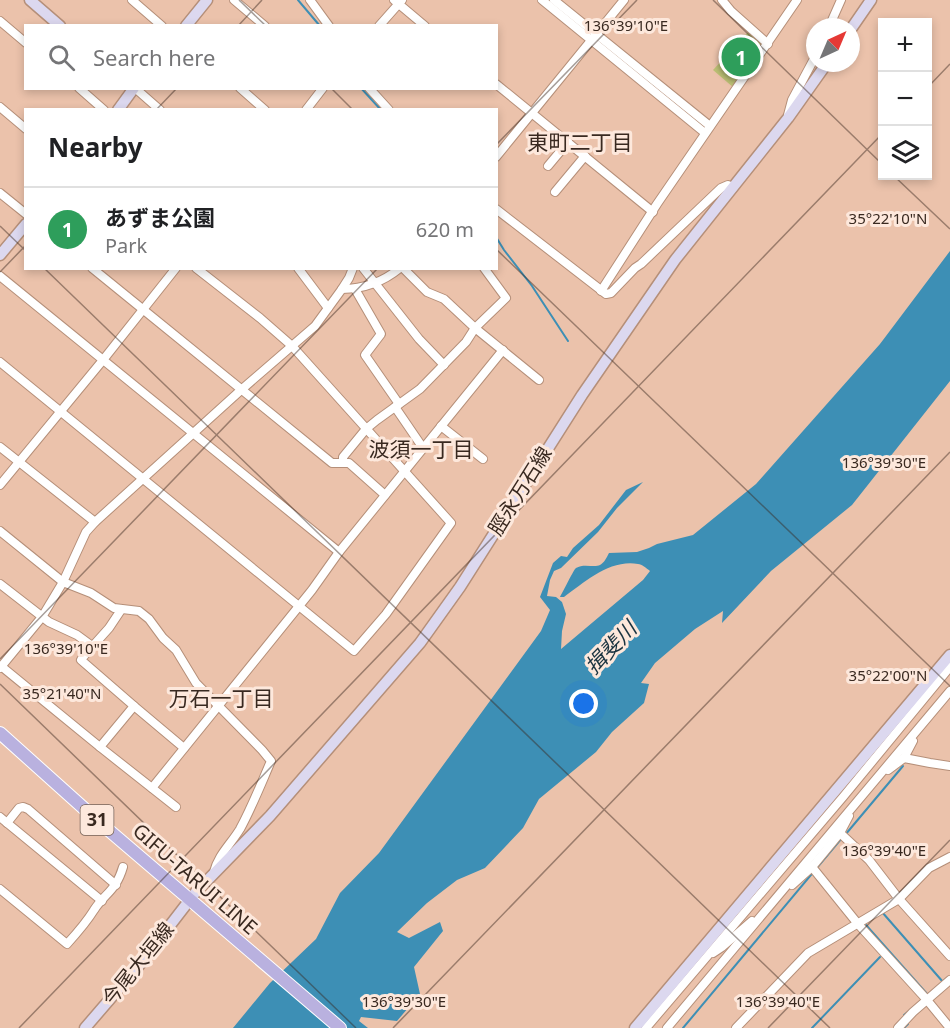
<!DOCTYPE html>
<html lang="en">
<head>
<meta charset="utf-8">
<style>
	body { margin:0; font-family:"Noto Sans","Noto Sans JP",sans-serif; background:#f2f2f2; color:#202124 }
	.controls { position:absolute; right:18px; top:18px; display:grid; overflow:hidden; border-radius:0px; box-shadow:0 3px 9px #0003 }
	.controls button { width:54px; height:54px; display:grid; place-items:center; padding:0; border:0; border-bottom:2px solid #e0e0e0; background:#fff; color:#202124; font:30px sans-serif }
	.compass { position:absolute; left:806px; top:18px; width:54px; height:54px; border-radius:50%; background:#fff; box-shadow:0 3px 9px #0003; rotate:44deg }
	.you { position:absolute; left:584px; top:704px; width:21px; height:21px; margin:-15px; border:4px solid #fff; border-radius:50%; background:#1a73e8; box-shadow:0 0 0 9px #1a73e833 }
	.badge { display:grid; place-items:center; width:39px; height:39px; border-radius:50%; background:#2563eb; color:#fff; font-size:20px; font-weight:700 }
	.pin { position:absolute; translate:-50% -50%; border:3px solid #fff; box-shadow:0 2px 6px #0006 }
	.list { margin:0; padding:0; list-style:none }
	h2 { display:flex; justify-content:space-between; align-items:center; height:78px; margin:0; padding:0 24px; font-size:26px }
	h2 small { font-size:20px; font-weight:400; color:#757577 }
	.list li { display:grid; grid-template-columns:39px 1fr auto; gap:18px; align-items:center; box-sizing:border-box; height:84px; padding:0 24px; border-top:2px solid #e0e0e0 }
	.list b { display:block; font-size:22px; white-space:nowrap }
	.list p { margin:0; font-size:20px; white-space:nowrap; color:#757577 }
	.list em { font-size:20px; font-style:normal; color:#757577 }
	.icon { flex:none; width:33px; height:33px; fill:none; stroke:currentColor; stroke-width:2; stroke-linecap:round; stroke-linejoin:round }
	.map { position:relative; flex:none; width:950px; height:1028px; overflow:hidden }
	.search { position:absolute; background:#fff; box-shadow:0 3px 9px #0003; left:24px; top:24px; width:474px; height:66px; display:flex; align-items:center; gap:15px; box-sizing:border-box; padding:0 21px; border-radius:0px; color:#757577; font-size:22px }
	.panel { position:absolute; background:#fff; box-shadow:0 3px 9px #0003; left:24px; top:108px; width:474px; height:162px; border-radius:0px }
	.map>svg:first-child { display:block }
	.green { fill:#bcc075 }
	.water { fill:#3d8fb5 }
	.lines { fill:none; stroke-linecap:round; stroke-linejoin:round }
	.stream { stroke:#3d8fb5; stroke-width:2 }
	.street-casing { stroke:#b58f79; stroke-width:10 }
	.secondary-casing { stroke:#b58f79; stroke-width:13 }
	.primary-casing { stroke:#fff; stroke-width:14 }
	.street { stroke:#fff; stroke-width:8 }
	.secondary { stroke:#dcd8ef; stroke-width:10 }
	.primary { stroke:#b9b1df; stroke-width:12 }
	.ticks { fill:none; stroke:#392920; stroke-width:1.5; stroke-opacity:0.45 }
	.labels { text-anchor:middle; stroke-width:6; stroke-linejoin:round; paint-order:stroke }
	.shield { fill:#fde8dc; stroke:#746258; stroke-width:1.5 }
	.shield-label { font-size:18px; font-weight:bold; fill:#392920 }
	.street-label { font-size:20px; fill:#392920; stroke:#fde8dc }
	.neighbourhood-label { font-size:21px; fill:#392920; stroke:#fde8dc }
	.water-label { font-size:21px; font-style:italic; fill:#1b3441; stroke:#fde8dc }
	.ticks-label { font-size:15px; text-anchor:middle; fill:#392920; stroke:#fde8dc; stroke-width:6; stroke-linejoin:round; paint-order:stroke }
</style>
</head>
<body>
<div class="map">
<svg width="950" height="1028" viewBox="0 0 950 1028">
	<rect width="100%" height="100%" fill="#ebc2ab"/>
	<path class="green" d="M750,30L765,44L734,88L713,70Z"/>
	<path class="water" d="M950,251V381L852,505L771,571L722,623L723,611L695,629L655,663L641,683L649,684L644,703L612,732L596,752L539,799L523,828L485,868L457,880L427,903L397,932L409,938L440,922L443,931L414,967L420,994L397,1021L361,1017L359,1021L368,1028H233L270,983L316,939L340,893L379,853L541,631L550,610L540,597L553,563L561,556L567,557L573,548L599,525L626,490L643,482L617,508L598,532L561,568L554,571L550,580L547,596L556,597L562,602L566,614L562,631L561,649L643,580L650,571C646,568 642,564 638,564C610,559 585,582 564,597H560C563,592 574,569 576,568C584,563 594,568 600,565C604,563 607,557 609,553L637,552L649,548L657,544L693,535L756,484L880,344Z"/>
	<g class="lines">
		<g class="stream">
			<path d="M298,0L320,26"/>
			<path d="M361,88L381,110"/>
			<path d="M496,237L504,250L532,286L568,341"/>
			<path d="M845,835L903,766"/>
			<path d="M882,912L943,982"/>
			<path d="M866,925L928,995L930,994"/>
			<path d="M904,1015L909,1011"/>
			<path d="M683,1028L841,839"/>
			<path d="M812,1028L880,957"/>
			<path d="M904,1028L908,1024"/>
		</g>
		<defs>
			<g id="street">
				<path d="M132,0L162,26"/>
				<path d="M234,0L265,26"/>
				<path d="M310,0L329,26"/>
				<path d="M394,0L425,26"/>
				<path d="M542,0L705,133"/>
				<path d="M554,0L710,126"/>
				<path d="M722,0L731,11L768,44"/>
				<path d="M0,21L26,43"/>
				<path d="M379,26L402,0"/>
				<path d="M829,27L841,0"/>
				<path d="M496,84L653,212"/>
				<path d="M79,88L104,110"/>
				<path d="M135,88L160,110"/>
				<path d="M240,88L265,110"/>
				<path d="M369,88L389,110"/>
				<path d="M0,107L26,129"/>
				<path d="M306,110L323,88"/>
				<path d="M788,115L792,100L815,57"/>
				<path d="M496,157L624,0"/>
				<path d="M548,166L568,142"/>
				<path d="M555,192L585,156"/>
				<path d="M0,193L26,214"/>
				<path d="M496,209L606,294L611,293L635,268L641,264L721,188L728,185L733,188"/>
				<path d="M92,268L332,463H349L385,495"/>
				<path d="M298,268L328,308"/>
				<path d="M363,268L419,339L444,365"/>
				<path d="M403,268L427,292L444,299L475,328L539,380"/>
				<path d="M0,276L339,552"/>
				<path d="M342,289L349,278L353,268"/>
				<path d="M355,289L381,334L365,355L399,404"/>
				<path d="M601,291L657,204L797,0"/>
				<path d="M0,362L354,651L386,614L451,523L292,346L260,318L196,268"/>
				<path d="M395,407L423,448"/>
				<path d="M441,426L483,459"/>
				<path d="M0,447L95,522"/>
				<path d="M343,463V457L366,429L377,420L420,389L466,342L475,328L506,298L484,268"/>
				<path d="M0,485L103,360L176,268"/>
				<path d="M0,531L63,582L91,593L114,608L139,611L149,619L163,638L176,650L196,683L262,750L271,761C261,784 252,807 240,829C231,844 218,855 214,872"/>
				<path d="M0,584L49,622L77,635L92,646"/>
				<path d="M121,610L109,628L83,657L81,660L134,706"/>
				<path d="M1,666L100,747L176,807"/>
				<path d="M0,668L42,617L63,582L86,532L95,522L241,390L315,326L342,289C364,289 383,282 400,268"/>
				<path d="M100,747L134,706L184,748"/>
				<path d="M904,758L930,763L950,766"/>
				<path d="M888,770L904,758L913,741"/>
				<path d="M152,788L312,590L339,552L503,350"/>
				<path d="M849,816L840,833L869,860L899,899L950,956"/>
				<path d="M0,817L102,901"/>
				<path d="M7,823L19,808L23,807L28,809L116,885"/>
				<path d="M812,867L858,924L927,1000L950,1028"/>
				<path d="M792,885L812,867L840,833"/>
				<path d="M0,889L67,944C77,933 86,923 94,910C105,893 116,891 123,867"/>
				<path d="M713,953L722,947L752,921"/>
				<path d="M646,1028L843,797L950,667"/>
				<path d="M667,1028L950,691"/>
				<path d="M736,1028L808,953L899,899L929,868L950,857"/>
				<path d="M898,1028L913,1012L950,980"/>
			</g>
			<g id="secondary">
				<path d="M30,0L60,26"/>
				<path d="M186,26L207,0"/>
				<path d="M851,29L871,0"/>
				<path d="M118,110L134,88"/>
				<path d="M0,255L26,224"/>
				<path d="M85,1028L141,963L195,893L270,816L420,643L460,587L582,395L675,260L788,118L827,63"/>
				<path d="M635,1028L950,655"/>
			</g>
			<path id="primary" d="M0,733L98,821L340,1028"/>
		</defs>
		<use href="#street" class="street-casing"/>
		<use href="#secondary" class="secondary-casing"/>
		<use href="#primary" class="primary-casing"/>
		<use href="#street" class="street"/>
		<use href="#secondary" class="secondary"/>
		<use href="#primary" class="primary"/>
	</g>
	<path class="ticks" d="M239,0L266,26M713,0L882,164M238,26L262,0M928,87L950,64M331,88L353,110M156,110L177,88M496,145L637,0M894,176L950,229M0,226L26,251M496,249L950,686M44,268L830,1028M0,272L26,245M0,659L378,268M0,684L356,1028M19,1028L882,134M393,1028L950,452M768,1028L950,840"/>
	<g class="labels">
		<rect class="shield" x="80.5" y="805" width="33" height="30" rx="4.5"/>
		<g class="shield-label">
			<text x="97" y="826">31</text>
		</g>
		<g class="street-label">
			<text transform="translate(520 491) rotate(-58)" y="7">脛永万石線</text>
			<text transform="translate(195 879) rotate(41)" y="7">GIFU-TARUI LINE</text>
			<text transform="translate(138 964) rotate(-51)" y="7">今尾大垣線</text>
		</g>
		<g class="neighbourhood-label">
			<text x="580" y="150">東町二丁目</text>
			<text x="421" y="457">波須一丁目</text>
			<text x="221" y="706">万石一丁目</text>
		</g>
		<g class="water-label">
			<text transform="translate(611 648) rotate(-46)" y="7">揖斐川</text>
		</g>
	</g>
	<g class="ticks-label">
		<text x="626" y="31">136°39'10"E</text>
		<text x="888" y="224">35°22'10"N</text>
		<text x="884" y="468">136°39'30"E</text>
		<text x="66" y="654">136°39'10"E</text>
		<text x="888" y="681">35°22'00"N</text>
		<text x="62" y="699">35°21'40"N</text>
		<text x="884" y="856">136°39'40"E</text>
		<text x="404" y="1007">136°39'30"E</text>
		<text x="778" y="1007">136°39'40"E</text>
	</g>
</svg>
<div class="controls">
<button>+</button>
<button>−</button>
<button><svg class="icon" aria-label="layers" viewBox="0 0 24 24"><path d="M12 4l9 5-9 5-9-5zM3 14l9 5 9-5"/></svg></button>
</div>
<svg class="compass" viewBox="-18 -18 36 36"><path d="M0-13l5 13h-10z" fill="#e53935"/><path d="M0 13l5-13h-10z" fill="#757577"/></svg>
<div class="you"></div>
<div class="pin badge" style="left:741px;top:57px;background:#2e9e5b">1</div>
<div class="search"><svg class="icon" aria-label="search" viewBox="0 0 24 24"><circle cx="10" cy="10" r="6"/><path d="M15 15l6 6"/></svg>Search here</div>
<section class="panel">
<h2>Nearby<small></small></h2>
<ul class="list">
<li><span class="badge" style="background:#2e9e5b">1</span><div><b>あずま公園</b><p>Park</p></div><em>620 m</em></li>
</ul>
</section>
</div>
</body>
</html>
